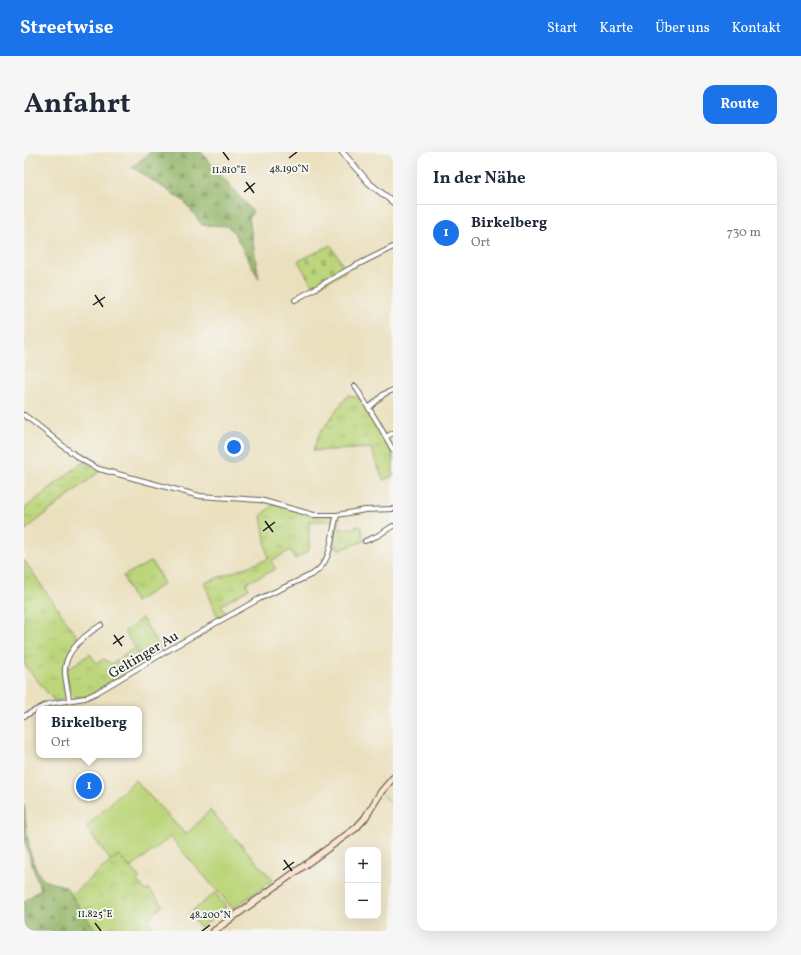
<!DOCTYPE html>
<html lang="de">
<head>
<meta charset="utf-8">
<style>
	body { margin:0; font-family:Vollkorn,serif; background:#f6f6f7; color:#1f2937 }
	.controls { position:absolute; right:12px; bottom:12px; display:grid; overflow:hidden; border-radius:8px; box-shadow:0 4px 16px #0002 }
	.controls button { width:36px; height:36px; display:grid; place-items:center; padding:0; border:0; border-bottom:1px solid #e0e1e3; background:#fff; color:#1f2937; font:20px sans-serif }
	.you { position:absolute; left:210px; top:295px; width:14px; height:14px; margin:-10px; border:3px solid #fff; border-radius:50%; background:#1a73e8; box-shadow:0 0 0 6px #1a73e833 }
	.badge { display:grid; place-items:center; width:26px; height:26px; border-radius:50%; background:#1a73e8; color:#fff; font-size:13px; font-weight:700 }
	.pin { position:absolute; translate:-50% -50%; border:2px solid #fff; box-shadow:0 1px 4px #0006 }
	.popup { position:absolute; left:12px; top:554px; width:106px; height:52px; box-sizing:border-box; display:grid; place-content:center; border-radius:8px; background:#fff; filter:drop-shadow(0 1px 3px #0005); font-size:13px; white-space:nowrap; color:#747a83 }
	.popup b { font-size:15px; color:#1f2937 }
	.popup::after { content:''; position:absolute; left:50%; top:100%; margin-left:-8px; border:8px solid transparent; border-top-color:#fff }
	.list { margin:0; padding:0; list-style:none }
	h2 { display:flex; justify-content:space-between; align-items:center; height:52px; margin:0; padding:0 16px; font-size:17px }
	h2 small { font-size:13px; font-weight:400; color:#747a83 }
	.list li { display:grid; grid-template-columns:26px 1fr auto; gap:12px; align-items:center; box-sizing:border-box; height:56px; padding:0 16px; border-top:1px solid #e0e1e3 }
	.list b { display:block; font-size:15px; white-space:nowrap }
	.list p { margin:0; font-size:13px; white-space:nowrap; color:#747a83 }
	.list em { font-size:13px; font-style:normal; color:#747a83 }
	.map { position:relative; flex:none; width:369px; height:779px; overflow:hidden; border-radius:12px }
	header { display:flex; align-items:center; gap:24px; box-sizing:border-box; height:56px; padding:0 20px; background:#1a73e8; color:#fff }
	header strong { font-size:19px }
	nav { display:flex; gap:22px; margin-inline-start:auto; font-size:14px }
	.intro { display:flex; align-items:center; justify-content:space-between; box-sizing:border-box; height:96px; padding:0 24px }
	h1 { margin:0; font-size:28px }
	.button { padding:10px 18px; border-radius:12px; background:#1a73e8; color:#fff; font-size:14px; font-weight:700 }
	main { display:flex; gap:24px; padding:0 24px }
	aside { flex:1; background:#fff; border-radius:12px; box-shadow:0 4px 16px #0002 }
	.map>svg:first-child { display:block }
	.grass { fill:url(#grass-tufts); stroke:#6c784b }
	.forest { fill:url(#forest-firs); stroke:#586943 }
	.cemetery { fill:url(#cemetery-stones); stroke:#6c784b }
	.park { fill:#bcd57a; stroke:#6c784b }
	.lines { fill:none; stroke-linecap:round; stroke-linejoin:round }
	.stream { stroke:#61b4dd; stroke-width:1 }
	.minor-casing { stroke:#646155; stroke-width:6 }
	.tertiary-casing { stroke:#646155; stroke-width:7 }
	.secondary-casing { stroke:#646155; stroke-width:8 }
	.minor { stroke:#fff; stroke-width:4 }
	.tertiary { stroke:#fff; stroke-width:5 }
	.secondary { stroke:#fbe5cf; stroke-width:5.5 }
	.ticks { fill:none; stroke:#1c1c1c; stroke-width:1.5 }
	.labels { text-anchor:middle; stroke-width:4; stroke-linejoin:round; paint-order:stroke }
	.street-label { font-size:14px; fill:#1c1c1c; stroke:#f6f6f2 }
	.ticks-label { font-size:10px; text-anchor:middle; fill:#1c1c1c; stroke:#f6f6f2; stroke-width:4; stroke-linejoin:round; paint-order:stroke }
</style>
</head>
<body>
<header>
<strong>Streetwise</strong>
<nav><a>Start</a><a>Karte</a><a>Über uns</a><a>Kontakt</a></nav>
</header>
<div class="intro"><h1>Anfahrt</h1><a class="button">Route</a></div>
<main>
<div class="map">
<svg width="369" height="779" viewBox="0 0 369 779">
	<defs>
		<pattern id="grass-tufts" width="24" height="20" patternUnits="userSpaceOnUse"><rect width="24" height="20" fill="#bcd57a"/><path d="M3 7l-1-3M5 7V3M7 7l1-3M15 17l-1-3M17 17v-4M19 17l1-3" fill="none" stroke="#a1b669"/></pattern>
		<pattern id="forest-firs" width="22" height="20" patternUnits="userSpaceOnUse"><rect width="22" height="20" fill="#95b66a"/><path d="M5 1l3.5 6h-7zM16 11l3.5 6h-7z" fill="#799356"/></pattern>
		<pattern id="cemetery-stones" width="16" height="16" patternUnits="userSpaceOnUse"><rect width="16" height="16" fill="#bcd57a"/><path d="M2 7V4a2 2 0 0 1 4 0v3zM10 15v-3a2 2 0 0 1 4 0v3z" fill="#a1b669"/></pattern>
	</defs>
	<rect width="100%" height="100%" fill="#f6f6f2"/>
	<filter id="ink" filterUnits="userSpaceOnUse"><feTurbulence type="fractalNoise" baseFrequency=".025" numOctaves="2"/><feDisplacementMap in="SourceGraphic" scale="8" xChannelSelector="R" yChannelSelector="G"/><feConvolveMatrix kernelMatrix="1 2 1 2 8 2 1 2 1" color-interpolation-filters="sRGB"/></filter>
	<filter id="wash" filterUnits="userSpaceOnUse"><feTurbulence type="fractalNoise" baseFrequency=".012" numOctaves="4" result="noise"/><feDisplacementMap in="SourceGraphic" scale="16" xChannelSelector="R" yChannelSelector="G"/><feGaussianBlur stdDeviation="0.9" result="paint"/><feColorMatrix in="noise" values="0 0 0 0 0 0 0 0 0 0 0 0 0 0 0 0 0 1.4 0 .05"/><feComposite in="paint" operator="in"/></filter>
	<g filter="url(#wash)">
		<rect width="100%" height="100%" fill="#ebe0be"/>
		<g class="grass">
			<path d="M324,243L335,246C346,259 365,285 369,302C369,309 369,317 369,324L359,328L347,296L289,299L295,282Z"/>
			<path d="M59,310L77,318L0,379V357Z"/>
			<path d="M251,351L290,364H309V369H285V398L271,407L267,398L247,409L252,417L222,431L225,437L197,453L203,463L195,468L180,431L244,407L237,364Z"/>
			<path d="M314,365H316L314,370L315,377L332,376V374L337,375L340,389L315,398L314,395H309Z"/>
			<path d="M0,408L54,486L43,507V544C40,548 35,549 30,549L0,512Z"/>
			<path d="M128,409L140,432L111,450L99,424Z"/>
			<path d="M118,466L139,500L123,510L100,480Z"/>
			<path d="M110,496L121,511L61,545H49L47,544L42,518L66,502L73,511L80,507L88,512Z"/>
			<path d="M94,703L116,726L113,729L122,739L125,737L139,754L125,765L124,769L132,779H72L47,743Z"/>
		</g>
		<g class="forest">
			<path d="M127,0H177L229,60L225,66L235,127L209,79L203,74L178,73L160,49L108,15Z"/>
			<path d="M0,653C3,676 3,709 19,727C24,732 35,731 42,735L72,779H0V750L16,737L0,687Z"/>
		</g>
		<path class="cemetery" d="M307,93L322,119L290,137L274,109Z"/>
		<g class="park">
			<path d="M111,628L162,683L186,658L249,728L209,757L146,685L107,716L94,703L87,709L62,675Z"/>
			<path d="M191,741L202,755L177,776L165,762Z"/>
		</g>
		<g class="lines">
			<g class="stream">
				<path d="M360,643L369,655"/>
				<path d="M209,762L231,745L267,719"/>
				<path d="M183,779L190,776"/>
			</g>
		</g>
	</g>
	<g filter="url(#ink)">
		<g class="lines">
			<defs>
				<g id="minor">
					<path d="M271,148L325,117L369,95"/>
					<path d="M331,234L354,271L369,298"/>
					<path d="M345,256L360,242L369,238"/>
					<path d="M0,263C26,281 46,304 75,317L176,344L236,348L290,363H313"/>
					<path d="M362,285L369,281"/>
					<path d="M341,389L353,384L369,374"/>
					<path d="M45,547C44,539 42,531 41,522C39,500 61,483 77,473"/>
					<path d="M0,564L24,552L61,546L72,541L153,493L235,447L289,422C310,408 306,384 313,363L341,358L369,357"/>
				</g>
				<path id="tertiary" d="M318,0L345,31L369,50"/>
				<path id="secondary" d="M190,779L332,676L341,666L357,640L369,626"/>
			</defs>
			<use href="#minor" class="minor-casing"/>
			<use href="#tertiary" class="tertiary-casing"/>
			<use href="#secondary" class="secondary-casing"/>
			<use href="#minor" class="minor"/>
			<use href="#tertiary" class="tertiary"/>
			<use href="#secondary" class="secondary"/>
		</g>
	</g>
	<path class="ticks" d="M199,0L205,8M265,6L273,0M222,30L230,41M220,40L231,31M71,143L79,155M69,153L81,145M241,369L249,380M239,379L251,370M90,483L98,494M89,492L100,484M260,708L268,719M259,718L270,710M71,771L77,779M178,779L186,773"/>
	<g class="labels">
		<g class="street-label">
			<text transform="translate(119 502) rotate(-31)" y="5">Geltinger Au</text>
		</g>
	</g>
	<g class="ticks-label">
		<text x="265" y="20">48.190°N</text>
		<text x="205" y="21">11.810°E</text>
		<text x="71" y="765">11.825°E</text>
		<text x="186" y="766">48.200°N</text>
	</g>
</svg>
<div class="controls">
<button>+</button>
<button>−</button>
</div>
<div class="you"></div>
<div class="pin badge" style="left:65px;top:634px">1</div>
<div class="popup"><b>Birkelberg</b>Ort</div>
</div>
<aside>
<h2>In der Nähe<small></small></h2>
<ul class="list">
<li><span class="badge">1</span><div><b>Birkelberg</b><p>Ort</p></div><em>730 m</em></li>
</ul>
</aside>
</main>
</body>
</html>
